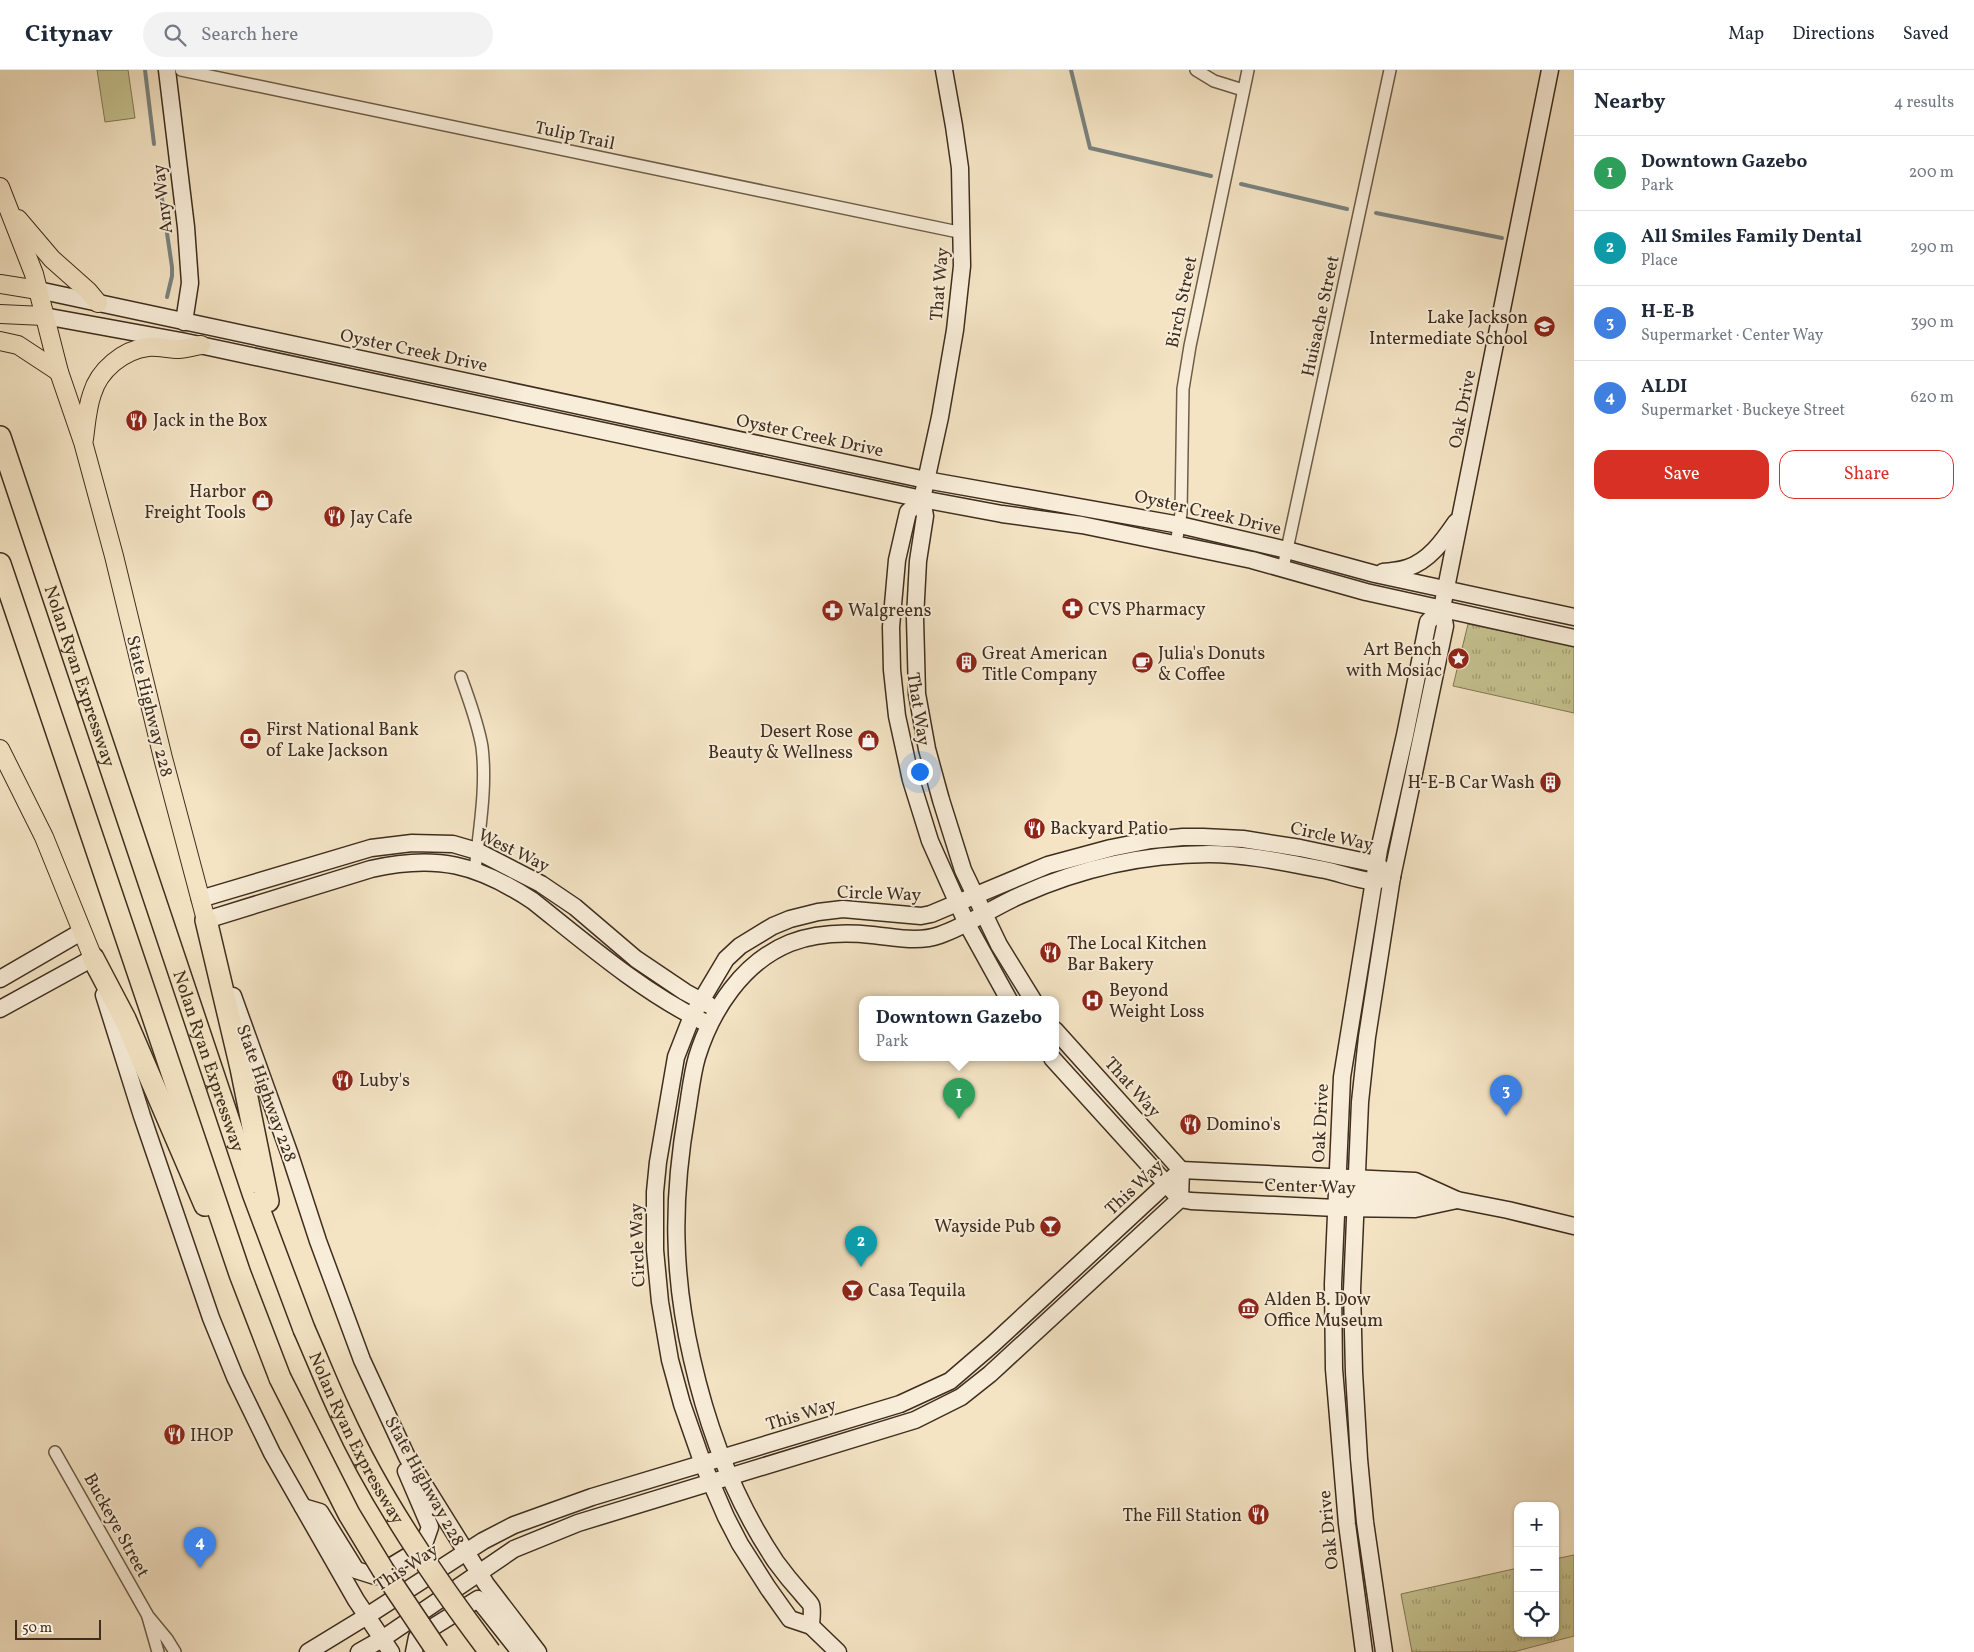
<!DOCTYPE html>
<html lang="en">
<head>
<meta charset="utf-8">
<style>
	body { margin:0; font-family:Vollkorn,serif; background:#f2f2f3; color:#1f2937 }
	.controls { position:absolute; right:15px; bottom:15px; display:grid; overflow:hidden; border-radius:10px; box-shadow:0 1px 4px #0004 }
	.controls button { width:45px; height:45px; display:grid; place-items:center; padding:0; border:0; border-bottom:1px solid #e0e1e3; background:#fff; color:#1f2937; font:25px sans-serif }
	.scale { position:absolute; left:15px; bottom:12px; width:86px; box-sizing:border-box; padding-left:5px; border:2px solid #3f2e1f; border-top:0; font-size:14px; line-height:18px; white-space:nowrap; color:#3f2e1f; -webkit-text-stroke:4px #f8edd9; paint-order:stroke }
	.you { position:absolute; left:919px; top:701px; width:18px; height:18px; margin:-12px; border:4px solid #fff; border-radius:50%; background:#1a73e8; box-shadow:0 0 0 8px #1a73e833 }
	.badge { display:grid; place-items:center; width:32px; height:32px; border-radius:50%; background:#d93025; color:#fff; font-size:16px; font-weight:700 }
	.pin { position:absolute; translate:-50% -41px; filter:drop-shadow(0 1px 2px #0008) }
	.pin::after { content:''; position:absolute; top:26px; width:18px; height:15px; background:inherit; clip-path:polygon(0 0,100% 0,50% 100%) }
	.popup { position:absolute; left:859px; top:926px; width:200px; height:65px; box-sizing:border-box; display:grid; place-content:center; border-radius:10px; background:#fff; filter:drop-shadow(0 1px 4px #0005); font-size:16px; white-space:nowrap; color:#747a83 }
	.popup b { font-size:19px; color:#1f2937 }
	.popup::after { content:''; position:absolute; left:50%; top:100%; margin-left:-10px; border:10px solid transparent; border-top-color:#fff }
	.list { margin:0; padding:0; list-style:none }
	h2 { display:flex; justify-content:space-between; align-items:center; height:65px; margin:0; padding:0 20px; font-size:21px }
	h2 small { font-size:16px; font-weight:400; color:#747a83 }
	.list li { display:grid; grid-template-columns:32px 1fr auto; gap:15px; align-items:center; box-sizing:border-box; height:75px; padding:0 20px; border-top:1px solid #e0e1e3 }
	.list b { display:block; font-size:19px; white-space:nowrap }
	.list p { margin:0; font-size:16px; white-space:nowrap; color:#747a83 }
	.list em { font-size:16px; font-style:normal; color:#747a83 }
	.actions { display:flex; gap:10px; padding:15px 20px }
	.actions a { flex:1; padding:11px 0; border:1px solid #d93025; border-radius:15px; text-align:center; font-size:18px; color:#d93025 }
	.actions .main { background:#d93025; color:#fff }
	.icon { flex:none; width:28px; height:28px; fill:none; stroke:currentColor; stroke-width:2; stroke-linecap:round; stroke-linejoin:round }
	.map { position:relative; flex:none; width:1574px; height:1582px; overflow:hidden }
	header { display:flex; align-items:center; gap:30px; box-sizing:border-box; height:70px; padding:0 25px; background:#fff; border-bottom:1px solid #e0e1e3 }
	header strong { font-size:24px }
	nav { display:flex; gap:28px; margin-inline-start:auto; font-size:18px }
	.search { width:350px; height:45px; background:#f2f2f3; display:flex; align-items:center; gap:12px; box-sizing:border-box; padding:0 18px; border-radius:28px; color:#747a83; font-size:19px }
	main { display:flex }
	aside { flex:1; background:#fff }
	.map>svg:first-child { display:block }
	.green { fill:#c4c28f; stroke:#827857 }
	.park { fill:url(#park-tufts); stroke:#827857 }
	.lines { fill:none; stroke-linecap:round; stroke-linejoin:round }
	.stream { stroke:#7a8380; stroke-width:4 }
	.street-casing { stroke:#6c5c48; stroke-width:14 }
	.secondary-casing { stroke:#3f2e1f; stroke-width:19 }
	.primary-casing { stroke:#3f2e1f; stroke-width:20 }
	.highway-casing { stroke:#3f2e1f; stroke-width:24 }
	.street { stroke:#f8edd9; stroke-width:11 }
	.secondary { stroke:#f8edd9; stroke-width:16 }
	.primary { stroke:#f4e4c4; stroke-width:18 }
	.highway { stroke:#f4e4c4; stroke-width:21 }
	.highway-bridge-casing { stroke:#3f2e1f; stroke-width:24; stroke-linecap:butt }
	.highway-bridge { stroke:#f4e4c4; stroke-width:21 }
	.labels { text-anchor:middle; stroke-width:4; stroke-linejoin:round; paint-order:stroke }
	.street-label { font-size:18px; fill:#3f2e1f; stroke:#f8edd9 }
	.poi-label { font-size:18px; fill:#3f2e1f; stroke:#f8edd9; text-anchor:start }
</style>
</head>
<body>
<header>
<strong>Citynav</strong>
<div class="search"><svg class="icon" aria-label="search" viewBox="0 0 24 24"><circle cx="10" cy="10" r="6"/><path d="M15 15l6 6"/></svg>Search here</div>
<nav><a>Map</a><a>Directions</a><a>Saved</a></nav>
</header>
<main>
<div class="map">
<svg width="1574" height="1582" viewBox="0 0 1574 1582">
	<defs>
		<pattern id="park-tufts" width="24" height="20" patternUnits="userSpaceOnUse" patternTransform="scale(1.25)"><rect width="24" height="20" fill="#c4c28f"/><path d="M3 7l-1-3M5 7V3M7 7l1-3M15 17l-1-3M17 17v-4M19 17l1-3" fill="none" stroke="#a19e74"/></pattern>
	</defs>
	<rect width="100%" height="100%" fill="#f4e4c4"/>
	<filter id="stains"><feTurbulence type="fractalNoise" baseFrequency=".004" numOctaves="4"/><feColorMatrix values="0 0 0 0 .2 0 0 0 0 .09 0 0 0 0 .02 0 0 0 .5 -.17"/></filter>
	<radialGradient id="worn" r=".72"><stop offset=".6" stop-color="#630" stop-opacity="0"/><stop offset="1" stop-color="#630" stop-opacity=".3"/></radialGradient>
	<path class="green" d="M97,0H128L135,48L105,52Z"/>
	<g class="park">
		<path d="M1468,554L1574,576V643L1453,616Z"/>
		<path d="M1574,1485V1566L1513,1582H1412L1401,1524L1518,1498V1563H1555V1489Z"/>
	</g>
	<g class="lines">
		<g class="stream">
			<path d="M145,0L154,74"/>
			<path d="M1071,0L1090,78L1211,106"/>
			<path d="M158,102L172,197V206L167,227"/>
			<path d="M1241,114L1347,139"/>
			<path d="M1376,143L1502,168"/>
		</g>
		<defs>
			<g id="street">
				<path d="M181,0L963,163"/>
				<path d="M1196,0L1214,11L1243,20"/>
				<path d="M1176,474L1181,443L1183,319L1190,276L1248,0"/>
				<path d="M1283,498L1390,0"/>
				<path d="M461,607C469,630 478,653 482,677C487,718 479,760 475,801"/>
				<path d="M55,1382L148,1546L167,1569L175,1582"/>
				<path d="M148,1547L158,1582"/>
			</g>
			<g id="secondary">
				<path d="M167,0L186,157L190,213L184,252"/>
				<path d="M944,0L954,56L960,98L962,196L955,260L940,347L922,429L925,446L918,491L915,548L917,624L927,679L941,730L963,800L999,875L1033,930"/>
				<path d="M38,220L926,410L1180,455L1287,480L1375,504L1574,547"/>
				<path d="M44,246L181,271L922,429L1002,444L1082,455L1252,490L1366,522L1574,568"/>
				<path d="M922,429L908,442L897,490L891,557L892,600L897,646L911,710L930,771L967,854L1009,930"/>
				<path d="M1383,502C1391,501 1399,501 1407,498C1429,491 1443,471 1456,452"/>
				<path d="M200,829L371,778L412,773L453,774L477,781L541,814L575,837L636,889L685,922L709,935"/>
				<path d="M210,861L206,850L371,799C436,784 477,794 533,831C587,874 640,920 702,951"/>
				<path d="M0,909L81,862"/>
				<path d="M104,925L142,1046L211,1248L235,1307L272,1383L356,1530L391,1582"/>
				<path d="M233,926L290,1085L318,1171L362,1290L407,1387L486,1514L538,1582"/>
				<path d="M0,939L93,888L96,899"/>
				<path d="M1055,960L1181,1100"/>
				<path d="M1052,988L1180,1129L1191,1131L1336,1138L1415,1139L1457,1130"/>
				<path d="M1181,1100L1415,1111L1457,1130L1508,1140L1574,1156"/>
				<path d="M1347,1125L1356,1123L1421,1125L1440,1128"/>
				<path d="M303,1437L320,1442L356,1500L375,1506L423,1477L430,1457L406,1401"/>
				<path d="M811,1556C811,1550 813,1540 811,1535C809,1531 805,1528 802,1524C793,1514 784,1503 776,1492C735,1431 708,1360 692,1289C672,1203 672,1128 687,1042C690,1024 692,1004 697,987C712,939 743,892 790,873C816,863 844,862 872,865C895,867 918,873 940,865C969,855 993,837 1021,825C1079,799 1144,784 1209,784C1247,784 1287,793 1325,800C1340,803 1357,810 1372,811C1378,811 1386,808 1392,807"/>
				<path d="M308,1582L367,1546L483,1471L514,1455L592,1427L900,1334L950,1311L993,1274L1181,1100"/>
				<path d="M359,1582L382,1569L514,1479L578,1453L915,1350L961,1327L990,1304L1180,1129L1181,1100"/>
				<path d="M414,1582L417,1567L478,1529L520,1582"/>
				<path d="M838,1582L811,1556L790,1549L768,1518L740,1474L726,1447L703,1394L682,1334L670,1290L660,1232L655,1180V1122L658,1092L676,987L692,946L726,889L740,876L773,856L790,849L818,842L843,839L921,846L931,844L1048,795L1111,778L1151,770L1183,767H1203L1243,769L1300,778L1376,794L1392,807"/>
				<path d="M1364,1582L1347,1454L1334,1299L1333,1214L1342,1007L1379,780L1405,665L1428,552L1442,538"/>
				<path d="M1384,1582L1365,1452L1359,1389L1354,1302L1352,1220L1360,1032L1367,967L1392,807L1445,556L1442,538L1550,0"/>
			</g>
			<g id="primary">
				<path d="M0,117L34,204L59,302L83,372L114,486L163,688L206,850"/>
				<path d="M18,149L52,189L88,221L98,233"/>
				<path d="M0,214L38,220"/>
				<path d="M0,244L44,246"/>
				<path d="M0,271L18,275L59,302"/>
				<path d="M84,369C86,354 87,338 92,324C99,300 123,280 148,277C158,276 168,279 179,279C186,279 194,276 201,275"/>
				<path d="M0,679L44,767L93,888"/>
			</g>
			<g id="highway">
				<path id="s1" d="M0,367L253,1123L304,1259"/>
				<path d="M0,494L240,1204L280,1308"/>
				<path d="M206,850L241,998L268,1131"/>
				<path d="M93,888L125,949L205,1135"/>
			</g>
		</defs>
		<use href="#street" class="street-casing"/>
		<use href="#secondary" class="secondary-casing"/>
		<use href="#primary" class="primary-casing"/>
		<use href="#highway" class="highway-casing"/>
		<use href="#street" class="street"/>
		<use href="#secondary" class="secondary"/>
		<use href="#primary" class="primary"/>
		<use href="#highway" class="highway"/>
		<defs>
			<g id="highway-bridge">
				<path id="s2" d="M304,1259C317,1288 328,1317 342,1346C380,1429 435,1509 490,1582"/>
				<path d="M280,1308L349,1444L383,1500L438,1582"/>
			</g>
		</defs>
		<use href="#highway-bridge" class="highway-bridge-casing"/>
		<use href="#highway-bridge" class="highway-bridge"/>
	</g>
	<defs>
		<symbol id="school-disc" viewBox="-11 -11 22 22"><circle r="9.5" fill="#8f2418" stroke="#f8edd9"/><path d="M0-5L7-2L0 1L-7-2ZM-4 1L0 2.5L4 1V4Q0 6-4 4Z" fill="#fff"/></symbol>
		<symbol id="restaurant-disc" viewBox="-11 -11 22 22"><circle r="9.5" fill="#8f2418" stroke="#f8edd9"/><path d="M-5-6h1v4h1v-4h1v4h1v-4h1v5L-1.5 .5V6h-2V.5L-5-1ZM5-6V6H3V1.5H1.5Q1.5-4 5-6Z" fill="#fff"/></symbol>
		<symbol id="shop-disc" viewBox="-11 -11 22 22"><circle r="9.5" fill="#8f2418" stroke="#f8edd9"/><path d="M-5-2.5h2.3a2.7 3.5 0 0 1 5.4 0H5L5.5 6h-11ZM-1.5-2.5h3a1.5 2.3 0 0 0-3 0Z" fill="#fff"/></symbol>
		<symbol id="pharmacy-disc" viewBox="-11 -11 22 22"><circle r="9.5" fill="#8f2418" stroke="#f8edd9"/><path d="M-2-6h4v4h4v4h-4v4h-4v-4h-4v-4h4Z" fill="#fff"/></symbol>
		<symbol id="sight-disc" viewBox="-11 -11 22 22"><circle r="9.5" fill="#8f2418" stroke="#f8edd9"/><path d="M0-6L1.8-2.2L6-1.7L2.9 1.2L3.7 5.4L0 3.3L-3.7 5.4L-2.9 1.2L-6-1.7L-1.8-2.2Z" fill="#fff"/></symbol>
		<symbol id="building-disc" viewBox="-11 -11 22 22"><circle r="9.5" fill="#8f2418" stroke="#f8edd9"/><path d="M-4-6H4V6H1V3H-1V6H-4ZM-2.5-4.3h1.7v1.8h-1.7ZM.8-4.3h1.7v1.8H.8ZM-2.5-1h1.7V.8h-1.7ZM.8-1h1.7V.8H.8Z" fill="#fff"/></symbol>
		<symbol id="cafe-disc" viewBox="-11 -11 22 22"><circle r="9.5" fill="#8f2418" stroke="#f8edd9"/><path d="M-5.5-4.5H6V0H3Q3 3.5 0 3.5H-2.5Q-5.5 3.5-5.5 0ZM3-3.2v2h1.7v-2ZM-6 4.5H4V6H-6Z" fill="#fff"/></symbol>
		<symbol id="bank-disc" viewBox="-11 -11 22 22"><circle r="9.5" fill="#8f2418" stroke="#f8edd9"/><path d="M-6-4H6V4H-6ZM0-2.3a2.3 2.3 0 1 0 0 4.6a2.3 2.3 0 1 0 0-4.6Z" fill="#fff"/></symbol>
		<symbol id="hospital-disc" viewBox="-11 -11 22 22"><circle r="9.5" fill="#8f2418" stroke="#f8edd9"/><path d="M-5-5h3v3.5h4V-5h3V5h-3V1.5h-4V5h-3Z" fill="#fff"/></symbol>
		<symbol id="bar-disc" viewBox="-11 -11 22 22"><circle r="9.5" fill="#8f2418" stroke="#f8edd9"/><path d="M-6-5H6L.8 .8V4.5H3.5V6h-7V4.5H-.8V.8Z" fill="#fff"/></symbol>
		<symbol id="museum-disc" viewBox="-11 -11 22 22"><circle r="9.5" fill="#8f2418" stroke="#f8edd9"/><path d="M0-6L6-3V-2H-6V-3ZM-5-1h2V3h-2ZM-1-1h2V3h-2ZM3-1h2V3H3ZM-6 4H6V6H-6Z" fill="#fff"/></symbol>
	</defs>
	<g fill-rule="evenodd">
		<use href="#school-disc" x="1532" y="244" width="25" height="25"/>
		<use href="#restaurant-disc" x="124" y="338" width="25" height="25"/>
		<use href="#shop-disc" x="250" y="418" width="25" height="25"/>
		<use href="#restaurant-disc" x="322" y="434" width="25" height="25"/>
		<use href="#pharmacy-disc" x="1060" y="526" width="25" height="25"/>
		<use href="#pharmacy-disc" x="820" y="528" width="25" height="25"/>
		<use href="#sight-disc" x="1446" y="576" width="25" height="25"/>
		<use href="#building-disc" x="954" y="580" width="25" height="25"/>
		<use href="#cafe-disc" x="1130" y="580" width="25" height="25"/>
		<use href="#bank-disc" x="238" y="656" width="25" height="25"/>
		<use href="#shop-disc" x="856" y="658" width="25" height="25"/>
		<use href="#building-disc" x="1538" y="700" width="25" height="25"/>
		<use href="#restaurant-disc" x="1022" y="746" width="25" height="25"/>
		<use href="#restaurant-disc" x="1038" y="870" width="25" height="25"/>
		<use href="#hospital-disc" x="1080" y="918" width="25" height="25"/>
		<use href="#restaurant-disc" x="330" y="998" width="25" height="25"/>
		<use href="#restaurant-disc" x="1178" y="1042" width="25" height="25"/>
		<use href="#bar-disc" x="1038" y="1144" width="25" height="25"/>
		<use href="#bar-disc" x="840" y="1208" width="25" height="25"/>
		<use href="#museum-disc" x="1236" y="1226" width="25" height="25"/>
		<use href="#restaurant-disc" x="162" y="1352" width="25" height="25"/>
		<use href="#restaurant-disc" x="1246" y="1432" width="25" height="25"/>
	</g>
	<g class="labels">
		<g class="street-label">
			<text transform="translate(575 65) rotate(12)" y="6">Tulip Trail</text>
			<text transform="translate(162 129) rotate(-97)" y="6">Any Way</text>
			<text transform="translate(939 214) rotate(-85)" y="6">That Way</text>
			<text transform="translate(1181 232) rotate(-78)" y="6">Birch Street</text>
			<text transform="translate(1320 246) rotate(-78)" y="6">Huisache Street</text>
			<text transform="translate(414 280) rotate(12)" y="6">Oyster Creek Drive</text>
			<text transform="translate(1462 339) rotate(-79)" y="6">Oak Drive</text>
			<text transform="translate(810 365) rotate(12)" y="6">Oyster Creek Drive</text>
			<text transform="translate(1208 442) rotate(13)" y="6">Oyster Creek Drive</text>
			<text dy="6" stroke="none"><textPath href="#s1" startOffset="252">Nolan Ryan Expressway</textPath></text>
			<text transform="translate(150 636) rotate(76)" y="6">State Highway 228</text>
			<text transform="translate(919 639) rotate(81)" y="6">That Way</text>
			<text transform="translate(1332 766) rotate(12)" y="6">Circle Way</text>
			<text transform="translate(514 780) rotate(26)" y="6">West Way</text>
			<text transform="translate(879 823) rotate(2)" y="6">Circle Way</text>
			<text dy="6" stroke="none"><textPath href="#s1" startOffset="658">Nolan Ryan Expressway</textPath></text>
			<text transform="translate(1133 1017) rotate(48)" y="6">That Way</text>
			<text transform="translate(267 1023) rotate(70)" y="6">State Highway 228</text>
			<text transform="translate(1320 1053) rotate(-87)" y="6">Oak Drive</text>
			<text transform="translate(1310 1116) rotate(2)" y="6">Center Way</text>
			<text transform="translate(1134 1117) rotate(-43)" y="6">This Way</text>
			<text transform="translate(637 1175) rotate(-92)" y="6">Circle Way</text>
			<text transform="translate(801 1344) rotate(-17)" y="6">This Way</text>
			<text dy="6" stroke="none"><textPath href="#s2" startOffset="121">Nolan Ryan Expressway</textPath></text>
			<text transform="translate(425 1411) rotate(61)" y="6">State Highway 228</text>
			<text transform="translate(117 1455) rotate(61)" y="6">Buckeye Street</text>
			<text transform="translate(1328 1460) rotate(-96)" y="6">Oak Drive</text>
			<text transform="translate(406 1497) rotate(-33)" y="6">This Way</text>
		</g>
		<g class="poi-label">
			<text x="1528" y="253" text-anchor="end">Lake Jackson<tspan x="1528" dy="21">Intermediate School</tspan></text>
			<text x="153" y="356">Jack in the Box</text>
			<text x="246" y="427" text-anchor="end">Harbor<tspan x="246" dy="21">Freight Tools</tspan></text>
			<text x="350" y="453">Jay Cafe</text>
			<text x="1088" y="545">CVS Pharmacy</text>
			<text x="848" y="546">Walgreens</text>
			<text x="1442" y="585" text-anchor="end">Art Bench<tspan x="1442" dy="21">with Mosiac</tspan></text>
			<text x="982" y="589">Great American<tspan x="982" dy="21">Title Company</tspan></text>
			<text x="1158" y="589">Julia's Donuts<tspan x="1158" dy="21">&amp; Coffee</tspan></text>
			<text x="266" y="665">First National Bank<tspan x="266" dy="21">of Lake Jackson</tspan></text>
			<text x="853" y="667" text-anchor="end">Desert Rose<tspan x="853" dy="21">Beauty &amp; Wellness</tspan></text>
			<text x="1535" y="718" text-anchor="end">H-E-B Car Wash</text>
			<text x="1050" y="764">Backyard Patio</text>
			<text x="1067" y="879">The Local Kitchen<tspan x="1067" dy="21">Bar Bakery</tspan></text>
			<text x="1109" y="926">Beyond<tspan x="1109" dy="21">Weight Loss</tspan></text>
			<text x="359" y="1016">Luby's</text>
			<text x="1206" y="1060">Domino's</text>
			<text x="1035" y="1162" text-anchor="end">Wayside Pub</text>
			<text x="868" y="1226">Casa Tequila</text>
			<text x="1264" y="1235">Alden B. Dow<tspan x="1264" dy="21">Office Museum</tspan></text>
			<text x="190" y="1371">IHOP</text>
			<text x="1242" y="1451" text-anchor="end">The Fill Station</text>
		</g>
	</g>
	<rect width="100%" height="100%" filter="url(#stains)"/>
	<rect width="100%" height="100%" fill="url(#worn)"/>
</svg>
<div class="controls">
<button>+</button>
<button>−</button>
<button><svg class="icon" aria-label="locate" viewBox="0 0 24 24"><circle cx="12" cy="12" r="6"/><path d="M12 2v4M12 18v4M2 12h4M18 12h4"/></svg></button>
</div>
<div class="scale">50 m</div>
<div class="you"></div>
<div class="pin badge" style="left:959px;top:1049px;background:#2e9e5b">1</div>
<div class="popup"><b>Downtown Gazebo</b>Park</div>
<div class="pin badge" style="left:861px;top:1197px;background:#0f9aa8">2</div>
<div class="pin badge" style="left:1506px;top:1046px;background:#3f7fe0">3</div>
<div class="pin badge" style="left:200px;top:1498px;background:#3f7fe0">4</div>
</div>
<aside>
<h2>Nearby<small>4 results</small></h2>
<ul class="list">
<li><span class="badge" style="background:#2e9e5b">1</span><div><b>Downtown Gazebo</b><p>Park</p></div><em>200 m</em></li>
<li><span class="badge" style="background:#0f9aa8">2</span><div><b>All Smiles Family Dental</b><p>Place</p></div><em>290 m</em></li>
<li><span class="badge" style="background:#3f7fe0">3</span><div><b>H-E-B</b><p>Supermarket · Center Way</p></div><em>390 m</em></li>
<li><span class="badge" style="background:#3f7fe0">4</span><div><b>ALDI</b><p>Supermarket · Buckeye Street</p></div><em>620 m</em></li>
</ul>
<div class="actions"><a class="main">Save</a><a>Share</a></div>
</aside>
</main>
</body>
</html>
